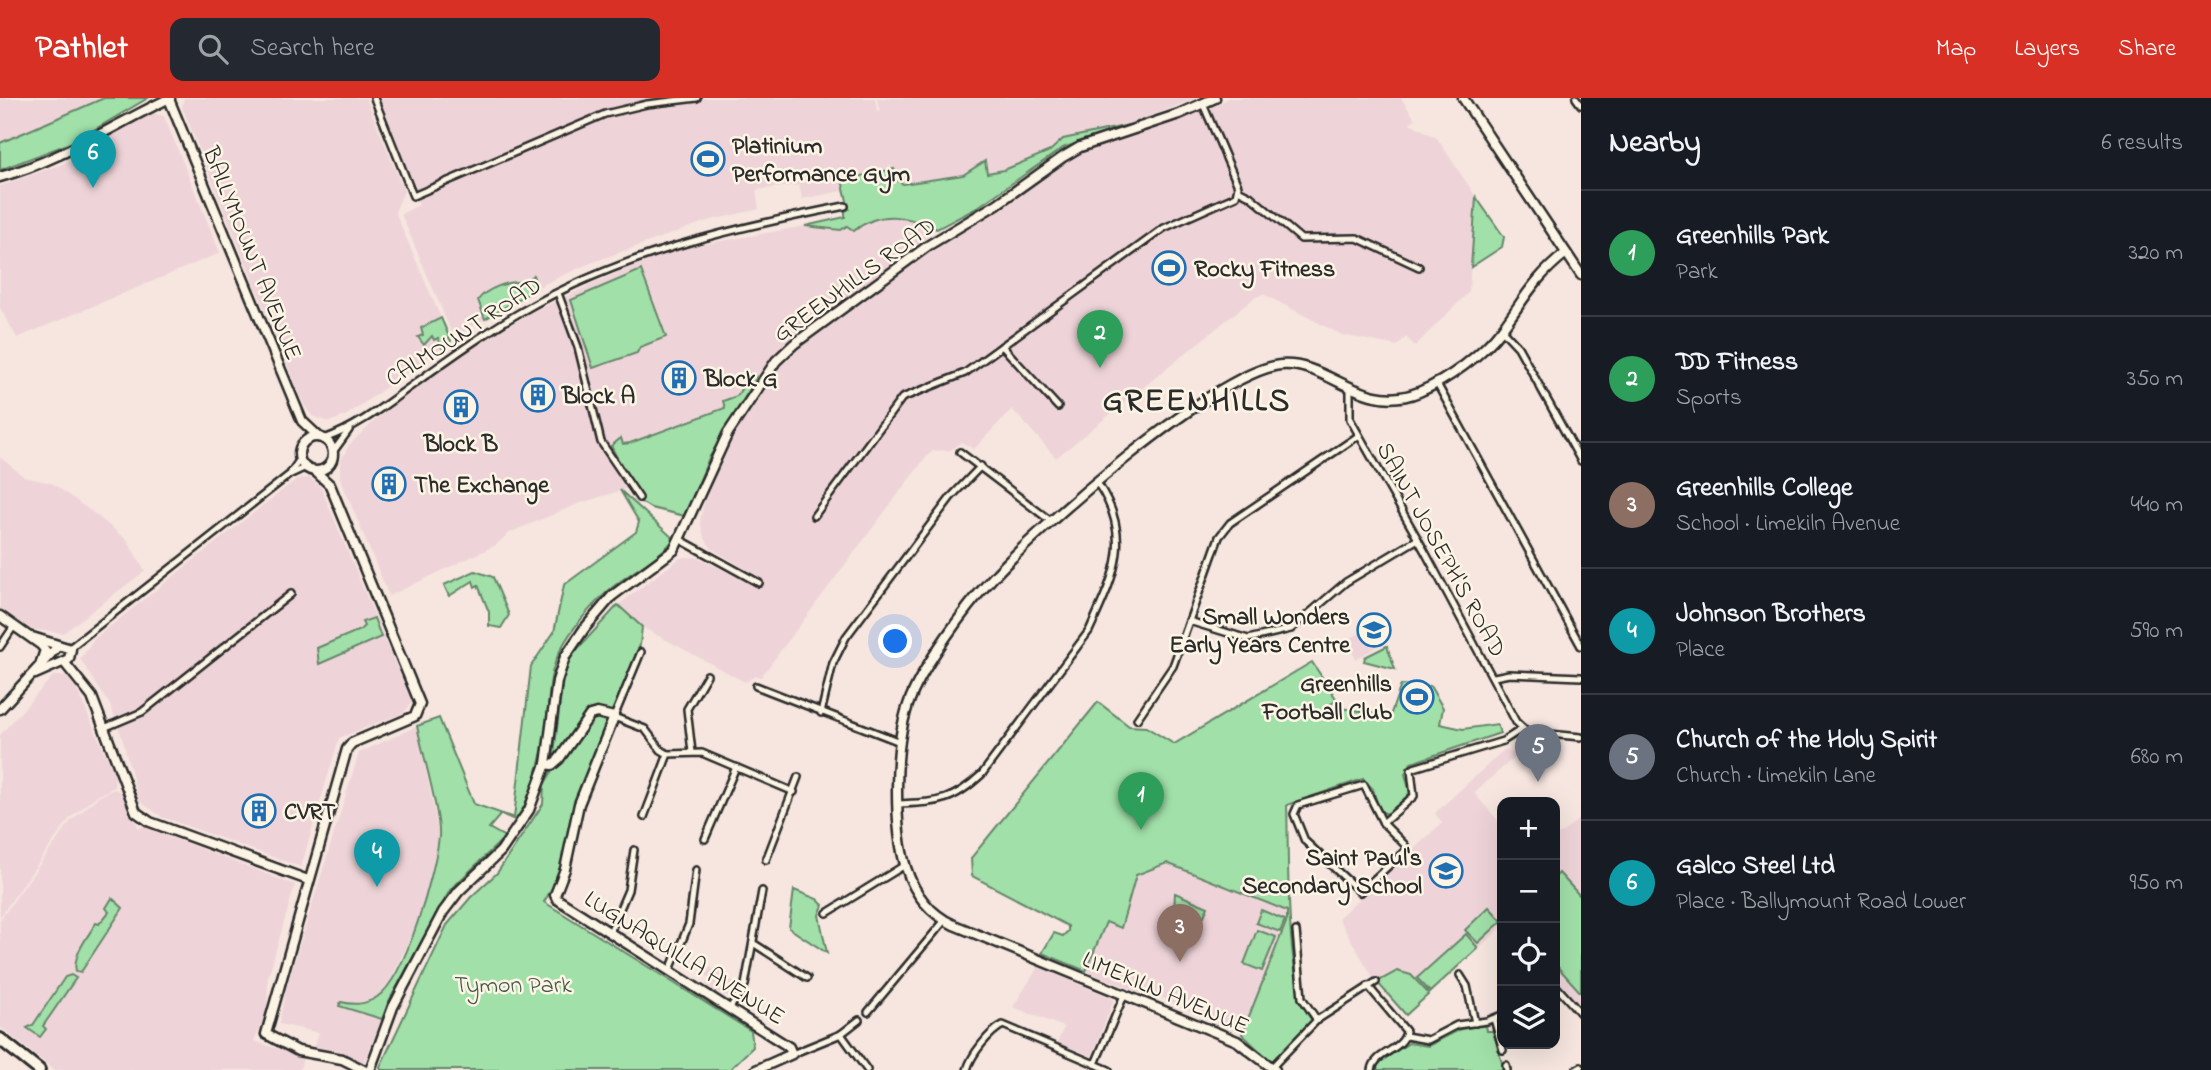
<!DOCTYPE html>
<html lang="en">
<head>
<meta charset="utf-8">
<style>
	body { margin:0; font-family:"Indie Flower",sans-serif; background:#242831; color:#f1f3f6 }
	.controls { position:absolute; right:21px; bottom:21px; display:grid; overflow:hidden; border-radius:14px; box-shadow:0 7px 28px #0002 }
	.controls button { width:63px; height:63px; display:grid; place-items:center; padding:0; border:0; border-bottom:2px solid #363941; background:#171b24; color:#f1f3f6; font:35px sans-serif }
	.you { position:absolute; left:896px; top:544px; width:24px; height:24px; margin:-18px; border:5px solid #fff; border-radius:50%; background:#1a73e8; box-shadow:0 0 0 10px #1a73e833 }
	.badge { display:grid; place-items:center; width:46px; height:46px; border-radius:50%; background:#d93025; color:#fff; font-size:23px; font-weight:700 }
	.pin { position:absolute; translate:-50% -58px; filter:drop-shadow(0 2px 4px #0008) }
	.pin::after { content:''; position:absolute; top:37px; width:24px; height:21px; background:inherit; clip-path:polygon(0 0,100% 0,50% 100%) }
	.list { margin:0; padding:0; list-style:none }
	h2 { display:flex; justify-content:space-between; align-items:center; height:91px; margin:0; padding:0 28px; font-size:30px }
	h2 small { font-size:23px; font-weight:400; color:#9ea1a6 }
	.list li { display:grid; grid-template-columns:46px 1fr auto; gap:21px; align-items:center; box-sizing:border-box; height:126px; padding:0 28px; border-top:2px solid #363941 }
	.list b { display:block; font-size:26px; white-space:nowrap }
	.list p { margin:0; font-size:23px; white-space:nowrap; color:#9ea1a6 }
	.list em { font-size:23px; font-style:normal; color:#9ea1a6 }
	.icon { flex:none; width:38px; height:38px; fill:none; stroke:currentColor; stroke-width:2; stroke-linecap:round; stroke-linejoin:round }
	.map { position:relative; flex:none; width:1581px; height:972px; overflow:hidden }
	header { display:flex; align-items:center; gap:42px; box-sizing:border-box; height:98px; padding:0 35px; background:#d93025; color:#fff }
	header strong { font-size:33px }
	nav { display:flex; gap:38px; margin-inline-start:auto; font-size:24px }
	.search { width:490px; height:63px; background:#242831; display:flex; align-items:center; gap:18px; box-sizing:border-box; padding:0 24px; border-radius:14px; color:#9ea1a6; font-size:26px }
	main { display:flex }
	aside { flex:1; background:#171b24 }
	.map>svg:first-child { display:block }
	.built { fill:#eed4d8 }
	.green { fill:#a1e0a9; stroke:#66866a; stroke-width:2 }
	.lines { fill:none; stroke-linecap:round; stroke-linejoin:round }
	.street-casing { stroke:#2b2b2b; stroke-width:10 }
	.secondary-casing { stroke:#2b2b2b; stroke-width:13 }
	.highway-casing { stroke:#2b2b2b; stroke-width:16 }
	.street { stroke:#fcf5e5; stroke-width:5 }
	.secondary { stroke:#fcf5e5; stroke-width:8 }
	.highway { stroke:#fcf5e5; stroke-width:10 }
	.labels { text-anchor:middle; stroke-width:5; stroke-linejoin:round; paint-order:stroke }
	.poi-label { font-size:24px; font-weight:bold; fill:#2b2b2b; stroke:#fcf5e5; text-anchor:start }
	.street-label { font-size:24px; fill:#2b2b2b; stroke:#fcf5e5 }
	.park-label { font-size:24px; fill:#48584a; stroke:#fcf5e5 }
	.district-label { font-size:32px; font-weight:bold; letter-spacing:2px; fill:#2b2b2b; stroke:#fcf5e5 }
</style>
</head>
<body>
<header>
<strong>Pathlet</strong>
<div class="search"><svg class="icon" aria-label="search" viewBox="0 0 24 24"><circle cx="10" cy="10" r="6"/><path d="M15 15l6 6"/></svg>Search here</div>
<nav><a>Map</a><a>Layers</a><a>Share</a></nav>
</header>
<main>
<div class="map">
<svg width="1581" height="972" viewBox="0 0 1581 972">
	<rect width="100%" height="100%" fill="#f6e6df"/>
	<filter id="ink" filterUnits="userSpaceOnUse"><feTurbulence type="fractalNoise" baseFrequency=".0143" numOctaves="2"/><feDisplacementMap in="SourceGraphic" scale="14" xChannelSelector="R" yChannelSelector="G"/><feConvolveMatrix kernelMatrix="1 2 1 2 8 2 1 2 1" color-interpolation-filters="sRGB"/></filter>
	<g filter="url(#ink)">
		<g class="built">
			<path d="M0,0H104L0,45Z"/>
			<path d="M184,0H366L404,93L395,114L451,243L347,317L329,324L312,318L304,307L182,9Z"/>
			<path d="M379,0H875L877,12L880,15L877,0H1198L1005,73L897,88L894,71L890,68L847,92L802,101L799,87L756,92L759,111L707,123L588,166L531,192L454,240L401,116L419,107Z"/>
			<path d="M1228,0H1401L1415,21L1410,25L1437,40L1476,99L1469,194L1415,248L1406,239L1397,248L1342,237L1263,196L1254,200L1056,360L1012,311L974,351L961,344L951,352L933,353L926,359L761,579L755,578L745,584L642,529L618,507L680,460L686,459L699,460L757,489L761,480L712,451L704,439L700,423L708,388L731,337L764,286L796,247L933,147L1002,108L1067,62L1083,53L1217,7Z"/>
			<path d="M152,15L164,18L220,155L17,240L0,210V88L60,67L100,48L115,35Z"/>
			<path d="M897,117L937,131L773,257L716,334L635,388L578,406L509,435L496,447L389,498L340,380V364L349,347L382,316L471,250L534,213L630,169L688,149L805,128L840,132Z"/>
			<path d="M0,359L24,379L52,385L96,417L127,442L145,473L63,535L31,531L0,510Z"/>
			<path d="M310,380L320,388L412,605L403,615L339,640L301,769L162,719L139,703L121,636L110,607L80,561L94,541L257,412L297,381Z"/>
			<path d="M1383,521L1385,545L1356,561L1346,543Z"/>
			<path d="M53,578H66L76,590L115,677L114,689L95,699L70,720L0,819V637Z"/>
			<path d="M417,628L439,737L424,812L390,883L378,898L355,908L342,904L339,908L382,921L363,966L344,957L313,952L319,935L279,926L286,891L359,655Z"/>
			<path d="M1505,651L1516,658L1474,695L1502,727V829L1406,917L1377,886L1338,820L1442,725L1435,715Z"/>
			<path d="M114,691L121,694L139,731L141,728L295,787L268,879L267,914L254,943L303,959L300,972H54L0,929V822L70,724L98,699Z"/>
			<path d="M1581,719V911L1555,882V736H1561Z"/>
			<path d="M1167,765L1287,813V822L1242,936L1149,894L1141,895L1086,873L1106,824L1121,829L1136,777Z"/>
			<path d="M710,869L737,886L729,898H723L706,887L710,880L705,877Z"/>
			<path d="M1038,869L1114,901L1092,958L1057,945L1064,929L1013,909Z"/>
		</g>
		<g class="green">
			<path d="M104,0H148L73,44L0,72V45Z"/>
			<path d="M1129,27L1063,50L975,111L937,131C908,118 881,111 854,133L847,128L841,132L805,128L845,119V113L849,111L842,82L894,71L897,82L903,86L963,77L985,63L987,75L1004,72L1050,53L1063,41Z"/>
			<path d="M1476,99L1504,139L1502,149L1471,169Z"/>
			<path d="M641,172L666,239L640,249L637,255L593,270L571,202Z"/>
			<path d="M533,177L537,190L485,221L478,202C486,191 511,181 523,185Z"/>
			<path d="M441,220L451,243L442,250L438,240L434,242L432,238L424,247L418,239L423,237L421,230Z"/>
			<path d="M745,274L757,279L709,360L685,418L651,410L639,403L641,396L626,377L611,348L621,340L623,346L630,345L725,310L723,303L737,298L747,281Z"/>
			<path d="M620,392L674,441C655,465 629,473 607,494C588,511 565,538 556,562C548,582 549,605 547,626C542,660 534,692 517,723L501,716L489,730L505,739L450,792L388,905L382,921L339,908L341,904C354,907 365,907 377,899C406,880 435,774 439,739C441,719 422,652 417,628L439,620L474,706L514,720L531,568L554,534L564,487L636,434L639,424Z"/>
			<path d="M475,473L493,479L509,517L501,530L489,528V514L478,487L475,489L473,483L449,498L444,487Z"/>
			<path d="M618,507L642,529L640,547L575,706L561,775L544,804L751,933L753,949L729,972H381L380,969L447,827L471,799L497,775L543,706L544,687L552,673L563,580L572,557Z"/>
			<path d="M374,520L381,539L319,566L317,550L360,532L364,528L362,524Z"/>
			<path d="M1387,548L1395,571L1364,563L1365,559Z"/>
			<path d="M1312,564L1337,602L1328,608L1390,618L1401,587L1430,588L1443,610L1440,626L1463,631L1497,626L1500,635L1411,665L1405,676L1410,695L1388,716L1379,713L1373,691L1363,681L1287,707C1289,753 1284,891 1312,922L1274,962H1269L1242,936L1287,822V813L1167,765L1136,777L1121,830L1106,824L1086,873L1042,855L1054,835L1063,838L1068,833V828L972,778L971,760L1098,604L1129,628L1146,629L1174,646Z"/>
			<path d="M1559,775L1581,799V895L1555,866V779Z"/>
			<path d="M794,792L817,801L823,807L819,817L827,855L789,830Z"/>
			<path d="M1175,795L1208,809L1202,822L1174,813Z"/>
			<path d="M112,800L123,810L81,874L76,873C72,858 88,838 96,825L99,826L109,814L106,810Z"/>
			<path d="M1489,809L1502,823L1478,845L1465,832Z"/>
			<path d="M1261,812L1285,822L1280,834L1256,825Z"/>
			<path d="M1257,832L1276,839L1262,873L1244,866Z"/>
			<path d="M1466,836L1478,850L1430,894L1417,880Z"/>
			<path d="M1397,873L1411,877L1429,896L1406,917L1377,884Z"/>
			<path d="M71,877L76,880L43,928L46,931L40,939L27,930L33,927L65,879Z"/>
			<path d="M1486,927L1487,933H1493L1504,972H1375L1379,964L1409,945L1428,948L1461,931Z"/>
		</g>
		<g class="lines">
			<defs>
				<g id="street">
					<path d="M374,0L413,98L605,16L647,6L697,0"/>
					<path d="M1576,0L1581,7"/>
					<path d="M1240,93L1250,98L1301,141L1357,140L1419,169"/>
					<path d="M558,195L578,249L601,344L639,400"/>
					<path d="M1502,232L1518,249L1581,363"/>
					<path d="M1002,248L1058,309"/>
					<path d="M1436,284L1581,548"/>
					<path d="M1350,292V321L1424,452L1516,624L1527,634L1581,639"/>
					<path d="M324,341C358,329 385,307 414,286C448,261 483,236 519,215C620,156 732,130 845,108"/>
					<path d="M333,354L349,332"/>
					<path d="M960,354L1052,424"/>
					<path d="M291,374L300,361"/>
					<path d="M814,418L902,300L965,275L1164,130L1236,98L1238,88L1203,6"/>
					<path d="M681,442L759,485"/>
					<path d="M1189,523L1248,541L1291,531L1346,484L1418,441"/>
					<path d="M0,549L14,528"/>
					<path d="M71,549L289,377L306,369"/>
					<path d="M641,554L614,619L645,631L661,652L668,656"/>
					<path d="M1494,579L1509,576L1581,579"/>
					<path d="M756,588L900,644"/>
					<path d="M821,615L833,565L846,539L951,399L981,368"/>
					<path d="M1137,621L1173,568L1219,439L1230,425L1358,338"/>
					<path d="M104,630L142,614L291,496"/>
					<path d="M692,654L687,611L707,577"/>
					<path d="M668,656L702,655L794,694"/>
					<path d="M1364,687L1383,725L1405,747L1406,752L1360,794L1305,743L1294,716L1298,707Z"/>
					<path d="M897,706C938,704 951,705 982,676L1089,533C1114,478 1134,440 1098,386"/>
					<path d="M644,719L668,656"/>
					<path d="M1383,725L1414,698L1411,672L1414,670L1503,643L1522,631"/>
					<path d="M705,741L736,669"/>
					<path d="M766,762L798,679"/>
					<path d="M827,815L905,767"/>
					<path d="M1296,833L1302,900L1317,922"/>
					<path d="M610,834L628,792L634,752"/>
					<path d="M753,845L807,880"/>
					<path d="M670,872L689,826L696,772"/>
					<path d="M1460,877L1467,888L1475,925"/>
					<path d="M1555,887L1581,916"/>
					<path d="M1368,888L1406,933C1404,953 1375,953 1372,972"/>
					<path d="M730,910L745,887L762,793"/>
					<path d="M868,914L945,822"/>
					<path d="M1494,921L1503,952"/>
					<path d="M841,936L867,972"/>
					<path d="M1406,938L1428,942L1457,927L1487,923L1502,917"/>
					<path d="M792,956L841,936L859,922"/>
					<path d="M1095,966L1125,895"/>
					<path d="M1506,967L1507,972"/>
					<path d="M1272,969L1317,922L1376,884"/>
					<path d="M967,972C971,957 989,934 1003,927L1109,972"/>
					<path d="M1576,972L1581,969"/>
				</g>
				<g id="secondary">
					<path d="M1463,0L1581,177"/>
					<path d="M169,1L302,323L319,339"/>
					<path d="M0,79C62,62 113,27 170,0"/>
					<circle cx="316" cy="356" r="17"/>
					<path d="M315,373L330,387L420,606L415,618L352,645L347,651L266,936L298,953L342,961L364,972"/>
					<path d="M0,518L41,547L45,552L41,564"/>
					<path d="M32,539L71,551L69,561L35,576"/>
					<path d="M64,564L92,599L136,714L150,724L308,782"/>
					<path d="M0,611L58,548"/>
					<path d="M546,666L552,667L559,661L590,617L597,615L614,619L579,706L565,771L555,797L557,801L789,949L792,956L756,972"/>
					<path d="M370,972L393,909L443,814L459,793L501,753L529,712L546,666L557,583L565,559L584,531L612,498L674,452L728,335L776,263L794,246L929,147L997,106L1063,59L1080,49L1179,16L1215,0"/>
					<path d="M1275,972L1237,943L954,827C902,803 897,743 897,692C897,662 899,628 911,599C925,566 964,511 989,484C1035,432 1216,273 1281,267C1328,263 1363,317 1419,294C1448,282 1483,256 1502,231C1525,200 1534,180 1566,155"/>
				</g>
				<path id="highway" d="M0,941L39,972"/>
			</defs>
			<use href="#street" class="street-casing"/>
			<use href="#secondary" class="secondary-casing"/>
			<use href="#highway" class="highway-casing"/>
			<use href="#street" class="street"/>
			<use href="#secondary" class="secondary"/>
			<use href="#highway" class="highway"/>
		</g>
	</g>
	<defs>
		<symbol id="stadium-ring" viewBox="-11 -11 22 22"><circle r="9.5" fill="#fcf5e5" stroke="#1f6fb2" stroke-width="1.5"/><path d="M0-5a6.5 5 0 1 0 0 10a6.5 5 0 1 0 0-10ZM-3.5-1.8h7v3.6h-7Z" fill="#1f6fb2"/></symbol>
		<symbol id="building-ring" viewBox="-11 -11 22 22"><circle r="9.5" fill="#fcf5e5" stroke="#1f6fb2" stroke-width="1.5"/><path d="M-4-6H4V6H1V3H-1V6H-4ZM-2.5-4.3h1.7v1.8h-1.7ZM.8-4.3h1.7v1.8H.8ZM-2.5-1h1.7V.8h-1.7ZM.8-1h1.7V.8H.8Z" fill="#1f6fb2"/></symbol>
		<symbol id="school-ring" viewBox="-11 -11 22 22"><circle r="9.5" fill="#fcf5e5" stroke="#1f6fb2" stroke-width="1.5"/><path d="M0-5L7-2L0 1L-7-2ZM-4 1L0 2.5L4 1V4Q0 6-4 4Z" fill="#1f6fb2"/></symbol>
	</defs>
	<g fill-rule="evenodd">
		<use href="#stadium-ring" x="689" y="42" width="38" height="38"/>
		<use href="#stadium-ring" x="1150" y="151" width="38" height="38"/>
		<use href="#building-ring" x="660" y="261" width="38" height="38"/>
		<use href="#building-ring" x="519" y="278" width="38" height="38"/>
		<use href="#building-ring" x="442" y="290" width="38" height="38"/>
		<use href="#building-ring" x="370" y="367" width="38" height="38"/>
		<use href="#school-ring" x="1355" y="513" width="38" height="38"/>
		<use href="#stadium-ring" x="1398" y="580" width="38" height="38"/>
		<use href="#building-ring" x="240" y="694" width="38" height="38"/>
		<use href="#school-ring" x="1427" y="754" width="38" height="38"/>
	</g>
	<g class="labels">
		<g class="poi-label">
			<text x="732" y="55">Platinium<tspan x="732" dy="28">Performance Gym</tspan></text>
			<text x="1194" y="178">Rocky Fitness</text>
			<text x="704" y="288">Block G</text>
			<text x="562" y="305">Block A</text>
			<text x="461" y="353" text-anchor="middle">Block B</text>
			<text x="414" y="394">The Exchange</text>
			<text x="1350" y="526" text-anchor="end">Small Wonders<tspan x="1350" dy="28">Early Years Centre</tspan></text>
			<text x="1392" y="593" text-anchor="end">Greenhills<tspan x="1392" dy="28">Football Club</tspan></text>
			<text x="284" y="721">CVRT</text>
			<text x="1422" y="767" text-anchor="end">Saint Paul's<tspan x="1422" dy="28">Secondary School</tspan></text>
		</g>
		<g class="street-label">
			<text transform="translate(253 155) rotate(68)" y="8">BALLYMOUNT AVENUE</text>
			<text transform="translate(854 181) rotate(-36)" y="8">GREENHILLS ROAD</text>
			<text transform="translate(463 233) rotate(-33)" y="8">CALMOUNT ROAD</text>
			<text transform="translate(1442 451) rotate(61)" y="8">SAINT JOSEPH'S ROAD</text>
			<text transform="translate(685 859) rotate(32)" y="8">LUGNAQUILLA AVENUE</text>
			<text transform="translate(1166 894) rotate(23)" y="8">LIMEKILN AVENUE</text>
		</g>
		<g class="park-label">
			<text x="513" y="894">Tymon Park</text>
		</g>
		<g class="district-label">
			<text x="1197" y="312">GREENHILLS</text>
		</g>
	</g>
</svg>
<div class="controls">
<button>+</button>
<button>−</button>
<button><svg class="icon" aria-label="locate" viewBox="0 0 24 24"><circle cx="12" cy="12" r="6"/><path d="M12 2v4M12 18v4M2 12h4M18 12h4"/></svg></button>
<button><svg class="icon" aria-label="layers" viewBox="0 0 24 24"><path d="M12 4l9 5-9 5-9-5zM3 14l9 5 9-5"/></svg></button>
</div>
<div class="you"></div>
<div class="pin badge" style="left:1141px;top:732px;background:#2e9e5b">1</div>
<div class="pin badge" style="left:1100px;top:270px;background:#2e9e5b">2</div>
<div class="pin badge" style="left:1180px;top:864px;background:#8d6e63">3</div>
<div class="pin badge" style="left:377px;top:789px;background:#0f9aa8">4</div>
<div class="pin badge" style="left:1538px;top:684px;background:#6b7280">5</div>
<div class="pin badge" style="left:93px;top:90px;background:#0f9aa8">6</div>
</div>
<aside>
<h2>Nearby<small>6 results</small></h2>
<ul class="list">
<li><span class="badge" style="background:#2e9e5b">1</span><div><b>Greenhills Park</b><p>Park</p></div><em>320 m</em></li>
<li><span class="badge" style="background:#2e9e5b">2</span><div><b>DD Fitness</b><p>Sports</p></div><em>350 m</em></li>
<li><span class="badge" style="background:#8d6e63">3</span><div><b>Greenhills College</b><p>School · Limekiln Avenue</p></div><em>440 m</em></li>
<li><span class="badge" style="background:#0f9aa8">4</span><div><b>Johnson Brothers</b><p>Place</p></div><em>590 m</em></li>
<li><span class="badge" style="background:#6b7280">5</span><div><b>Church of the Holy Spirit</b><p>Church · Limekiln Lane</p></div><em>680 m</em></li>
<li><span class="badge" style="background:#0f9aa8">6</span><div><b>Galco Steel Ltd</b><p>Place · Ballymount Road Lower</p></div><em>950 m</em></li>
</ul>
</aside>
</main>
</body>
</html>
